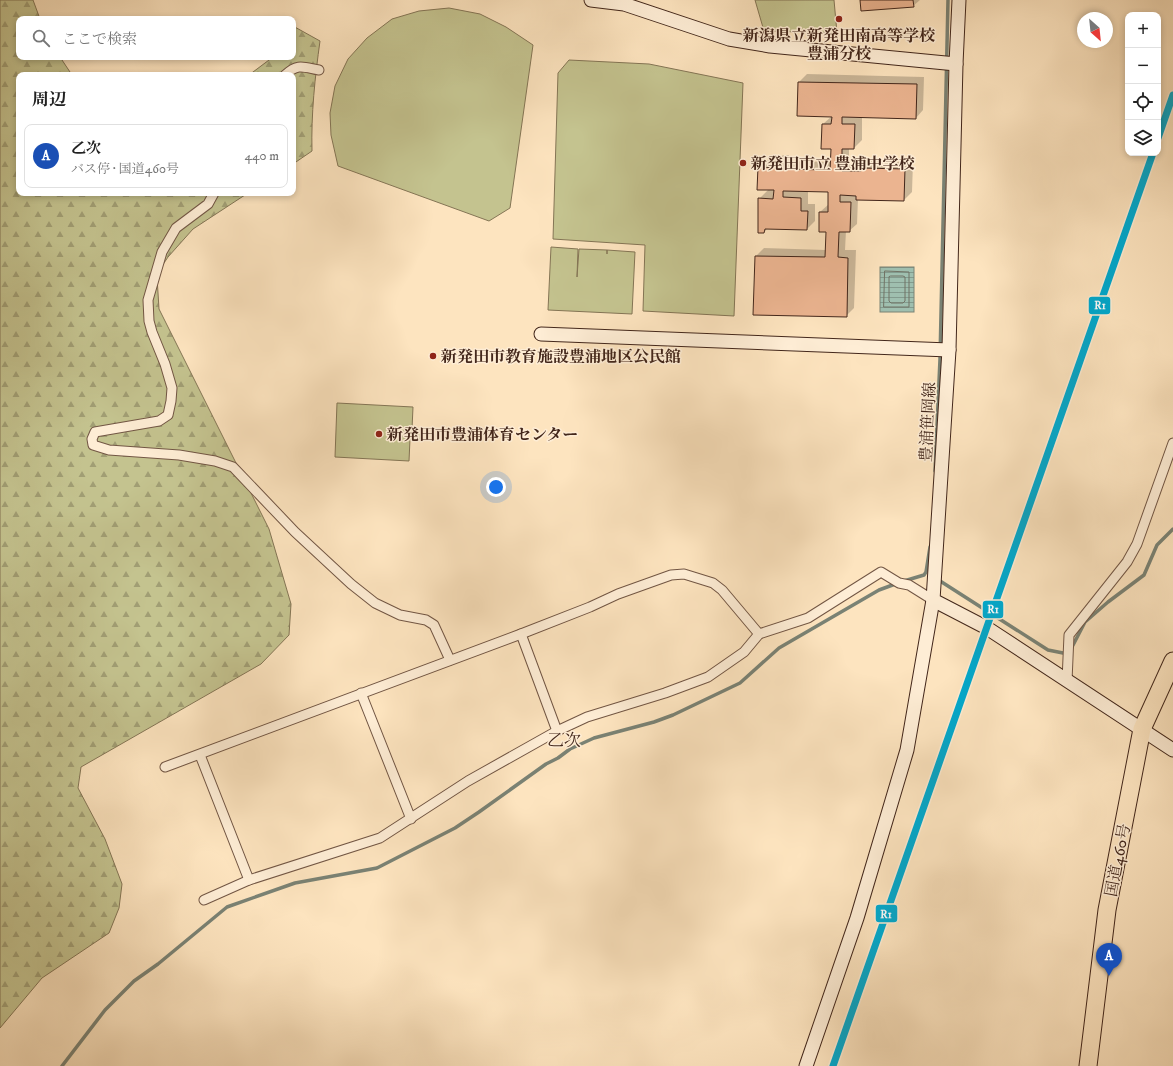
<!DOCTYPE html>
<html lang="ja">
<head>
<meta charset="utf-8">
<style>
	body { margin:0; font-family:"IM FELL DW Pica","Noto Serif JP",serif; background:#f2f2f2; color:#222 }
	.controls { position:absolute; right:12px; top:12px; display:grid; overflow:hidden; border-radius:8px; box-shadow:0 2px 6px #0003 }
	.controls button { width:36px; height:36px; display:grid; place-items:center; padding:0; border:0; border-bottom:1px solid #e0e0e0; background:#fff; color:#222; font:20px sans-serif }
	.compass { position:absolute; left:1077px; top:12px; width:36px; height:36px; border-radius:50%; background:#fff; box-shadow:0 2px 6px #0003; rotate:153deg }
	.you { position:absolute; left:496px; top:487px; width:14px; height:14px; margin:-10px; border:3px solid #fff; border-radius:50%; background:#1a73e8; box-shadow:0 0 0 6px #1a73e833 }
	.badge { display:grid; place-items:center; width:26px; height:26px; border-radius:50%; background:#ea580c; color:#fff; font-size:13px; font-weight:700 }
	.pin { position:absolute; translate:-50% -33px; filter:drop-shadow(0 1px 2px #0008) }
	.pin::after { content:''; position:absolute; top:21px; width:14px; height:12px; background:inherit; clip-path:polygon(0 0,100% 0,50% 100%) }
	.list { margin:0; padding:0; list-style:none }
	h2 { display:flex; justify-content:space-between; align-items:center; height:52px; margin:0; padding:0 16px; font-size:17px }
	h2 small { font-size:13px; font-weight:400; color:#767676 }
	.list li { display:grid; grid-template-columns:26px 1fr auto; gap:12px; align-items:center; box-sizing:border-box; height:64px; margin:0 8px 8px; padding:0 8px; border:1px solid #e0e0e0; border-radius:8px }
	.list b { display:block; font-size:15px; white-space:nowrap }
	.list p { margin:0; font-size:13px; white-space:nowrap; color:#767676 }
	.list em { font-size:13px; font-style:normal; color:#767676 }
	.icon { flex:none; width:22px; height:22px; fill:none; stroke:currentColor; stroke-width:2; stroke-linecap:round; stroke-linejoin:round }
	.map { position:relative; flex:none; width:1173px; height:1066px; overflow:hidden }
	.search { position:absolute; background:#fff; box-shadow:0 2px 6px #0003; left:16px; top:16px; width:280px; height:44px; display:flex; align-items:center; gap:10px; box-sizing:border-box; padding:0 14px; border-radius:8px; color:#767676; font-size:15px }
	.panel { position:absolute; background:#fff; box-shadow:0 2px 6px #0003; left:16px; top:72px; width:280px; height:124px; border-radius:8px }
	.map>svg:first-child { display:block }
	.green { fill:#c4c38f; stroke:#847555 }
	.forest { fill:url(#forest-firs); stroke:#847555 }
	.water { fill:url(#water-rules); stroke:#7a8274 }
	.shadow { fill:#0003 }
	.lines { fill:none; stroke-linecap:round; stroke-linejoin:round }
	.shore { stroke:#717365; stroke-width:1 }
	.stream { stroke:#7a8274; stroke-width:3.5 }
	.building { fill:#ebb490; stroke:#43271b }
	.street-casing { stroke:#725644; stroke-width:11 }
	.secondary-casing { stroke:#43271b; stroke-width:15 }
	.highway-casing { stroke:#43271b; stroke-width:19 }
	.street { stroke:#feedd5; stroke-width:9 }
	.secondary { stroke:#feedd5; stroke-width:13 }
	.highway { stroke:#fde4bf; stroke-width:17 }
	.rail-1-casing { stroke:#feedd5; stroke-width:10 }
	.rail-1 { stroke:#00a9ce; stroke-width:7 }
	.poi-dot { fill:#8f2418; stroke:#feedd5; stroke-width:1.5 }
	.labels { text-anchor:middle; stroke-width:3; stroke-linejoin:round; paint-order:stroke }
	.poi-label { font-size:16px; font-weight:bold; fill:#43271b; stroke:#feedd5; text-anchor:start }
	.street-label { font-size:16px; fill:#43271b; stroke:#feedd5 }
	.neighbourhood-label { font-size:17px; fill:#43271b; stroke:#feedd5 }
	.line-badge { stroke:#feedd5; stroke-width:1.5 }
	.badge-label { font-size:11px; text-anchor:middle; font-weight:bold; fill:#fff }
</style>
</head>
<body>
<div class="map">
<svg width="1173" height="1066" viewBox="0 0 1173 1066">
	<defs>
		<pattern id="forest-firs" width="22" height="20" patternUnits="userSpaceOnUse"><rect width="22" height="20" fill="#c4c38f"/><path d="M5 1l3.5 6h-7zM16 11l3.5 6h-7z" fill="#a19e74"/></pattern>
		<pattern id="water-rules" width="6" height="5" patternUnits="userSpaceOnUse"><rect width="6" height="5" fill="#9fbfaf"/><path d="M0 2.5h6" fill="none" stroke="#839b8e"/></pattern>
	</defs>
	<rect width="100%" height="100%" fill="#fde4bf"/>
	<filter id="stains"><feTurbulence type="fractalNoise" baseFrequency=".005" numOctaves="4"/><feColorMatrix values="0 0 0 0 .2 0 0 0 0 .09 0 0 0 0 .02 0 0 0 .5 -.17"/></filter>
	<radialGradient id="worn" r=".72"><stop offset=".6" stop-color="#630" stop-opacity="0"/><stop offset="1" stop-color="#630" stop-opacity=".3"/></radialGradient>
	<g class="green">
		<path d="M755,0H834L837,33L764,31Z"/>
		<path d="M449,8L480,14L506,27L533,45L510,208L489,221L338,166L331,135L330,113L335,86L348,59L367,38L392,19L419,11Z"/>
		<path d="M569,60L649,64L743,83L734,316L643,311L645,245L553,239L558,73Z"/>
		<path d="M551,247L578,249L577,277L579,249L607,250V254V250L635,252L632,314L548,310Z"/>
		<path d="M337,403L413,407L412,429L422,430V439H410L409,461L335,457Z"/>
	</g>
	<g class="forest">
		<path d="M0,0H33L40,19H19V57H60L72,75H19V193H248L193,229L168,257L160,269L157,277L159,309L269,529L291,604L289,635L261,664L81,767L78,788L105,839L122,884L119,908L109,933L42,978L0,1028Z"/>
		<path d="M293,26L320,41C315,77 311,114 312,151L293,164V75H249L273,57H293Z"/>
	</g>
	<rect class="water" x="880" y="267" width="34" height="45"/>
	<g class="shadow">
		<path d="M861,0H920L913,6Z"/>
		<path d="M807,74L924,77L923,110L916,118L862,116V140L854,148H849V164H866L870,161L913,162L912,192L904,200L858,199L857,224L849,231H846L845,250H856L854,308L846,316L756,256L764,248L826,250L827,231L820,212L829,204V191H808V204H815V221L807,229L768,228L764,232L759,199L769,189L759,168L767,160H778L783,155H789L788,161L831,162L832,148L823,124L832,116L799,82Z"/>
	</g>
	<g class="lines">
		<g class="shore">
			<path d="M885,271L909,272V307H884Z"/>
			<path d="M891,276H903L905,277V301L903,303H891L889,301V277Z"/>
		</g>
		<g class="stream">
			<path d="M935,471L940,359L948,0"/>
			<path d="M937,579L1048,650L1068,654"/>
			<path d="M904,581L924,575L926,572L930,547"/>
			<path d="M1071,649L1085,622L1108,602L1144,575L1157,545L1173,529"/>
			<path d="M62,1066L105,1010L134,981L158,964L227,907L295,883L377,868L455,828L479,812L546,764L558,758L570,749L594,738L654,722L673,715L740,683L779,648L879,590L898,583"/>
		</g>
	</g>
	<g class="building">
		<path d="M860,0H913L914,7L861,11Z"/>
		<path d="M798,82L917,84L916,119L842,117V124H855L854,149H842V171H861V168L905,169L904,201L856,200V196L840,195V202H851L850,232H839L838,257L848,258L847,317L753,315L755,256L825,257L826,232H819V212H828V192L783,191V197L801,198V211H808L807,230L765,229L764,233H758V198L773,199L774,190H757L758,167L774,168V163H781V169L830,170L831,149H821L822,124H831L832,117L797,116Z"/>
	</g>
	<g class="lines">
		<defs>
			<g id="street">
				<path d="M285,75C298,63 303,67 319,70"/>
				<path d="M214,193L208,204L176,228L162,252L148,300L149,321L152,332L165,364L172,388L171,401L168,415L159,421L95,432L92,439L93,445L109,450L179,455L215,461L233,467L295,532L351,584L375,603L400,615L426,620L434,625L450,660"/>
				<path d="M521,634L557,731"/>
				<path d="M1067,681L1069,635L1127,562L1137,544L1173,443"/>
				<path d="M361,693L411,819"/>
				<path d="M200,755L249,880"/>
				<path d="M165,767L521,634L590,607L618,594L671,575L684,574L713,583L722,590L759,634"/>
				<path d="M204,900L249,880L380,838L468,781L557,731L587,717L665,693L708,677L744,652L759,634L808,618L881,572L899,583L909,585L933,600"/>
			</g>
			<g id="secondary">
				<path d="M591,0L624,4L729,39L770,46L956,64"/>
				<path d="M959,0L956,64L949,350L933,600L987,628L1173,750"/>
				<path d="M541,334L949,350"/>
				<path d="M806,1066L857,918L907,750L933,600"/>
			</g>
			<path id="highway" d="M1088,1066L1107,910L1142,729L1173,661"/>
		</defs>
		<use href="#street" class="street-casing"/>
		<use href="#secondary" class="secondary-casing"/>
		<use href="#highway" class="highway-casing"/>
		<use href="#street" class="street"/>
		<use href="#secondary" class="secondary"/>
		<use href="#highway" class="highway"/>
		<defs>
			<g id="rail-1">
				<path d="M1158,138L1173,95"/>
				<path d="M833,1066L1153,153"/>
			</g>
		</defs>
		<use href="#rail-1" class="rail-1-casing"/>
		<use href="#rail-1" class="rail-1"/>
	</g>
	<g class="poi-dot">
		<circle cx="839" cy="19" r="4"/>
		<circle cx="743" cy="163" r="4"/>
		<circle cx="433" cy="356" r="4"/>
		<circle cx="379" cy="434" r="4"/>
	</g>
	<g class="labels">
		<g class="poi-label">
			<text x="839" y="41" text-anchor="middle">新潟県立新発田南高等学校<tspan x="839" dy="18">豊浦分校</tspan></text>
			<text x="751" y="169">新発田市立 豊浦中学校</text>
			<text x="441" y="362">新発田市教育施設豊浦地区公民館</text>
			<text x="387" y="440">新発田市豊浦体育センター</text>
		</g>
		<g class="street-label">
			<text transform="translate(927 422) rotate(-87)" y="6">豊浦笹岡線</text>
			<text transform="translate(1117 860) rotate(-79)" y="6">国道460号</text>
		</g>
		<g class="neighbourhood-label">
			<text x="564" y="746">乙次</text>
		</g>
	</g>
	<g class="line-badge">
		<rect x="1088" y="296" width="23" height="19" rx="4" fill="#00a9ce"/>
		<rect x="982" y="600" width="22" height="19" rx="4" fill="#00a9ce"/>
		<rect x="875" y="904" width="23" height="19" rx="4" fill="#00a9ce"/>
	</g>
	<g class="badge-label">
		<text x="1100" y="309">R1</text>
		<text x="993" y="613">R1</text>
		<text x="886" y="918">R1</text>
	</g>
	<rect width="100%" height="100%" filter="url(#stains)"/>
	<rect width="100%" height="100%" fill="url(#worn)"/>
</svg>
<div class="controls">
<button>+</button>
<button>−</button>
<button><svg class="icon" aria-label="locate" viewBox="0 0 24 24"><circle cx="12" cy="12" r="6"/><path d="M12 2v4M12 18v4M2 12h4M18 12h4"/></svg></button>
<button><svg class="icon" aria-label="layers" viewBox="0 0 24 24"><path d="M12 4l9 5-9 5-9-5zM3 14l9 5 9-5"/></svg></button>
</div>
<svg class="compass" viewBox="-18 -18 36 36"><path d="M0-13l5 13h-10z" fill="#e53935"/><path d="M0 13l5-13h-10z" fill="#767676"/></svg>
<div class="you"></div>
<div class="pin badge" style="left:1109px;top:976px;background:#1a4fb4">A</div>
<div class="search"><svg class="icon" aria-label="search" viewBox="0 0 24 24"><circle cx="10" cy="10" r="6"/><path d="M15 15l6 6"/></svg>ここで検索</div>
<section class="panel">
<h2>周辺<small></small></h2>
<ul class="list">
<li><span class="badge" style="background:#1a4fb4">A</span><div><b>乙次</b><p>バス停 · 国道460号</p></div><em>440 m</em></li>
</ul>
</section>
</div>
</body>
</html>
